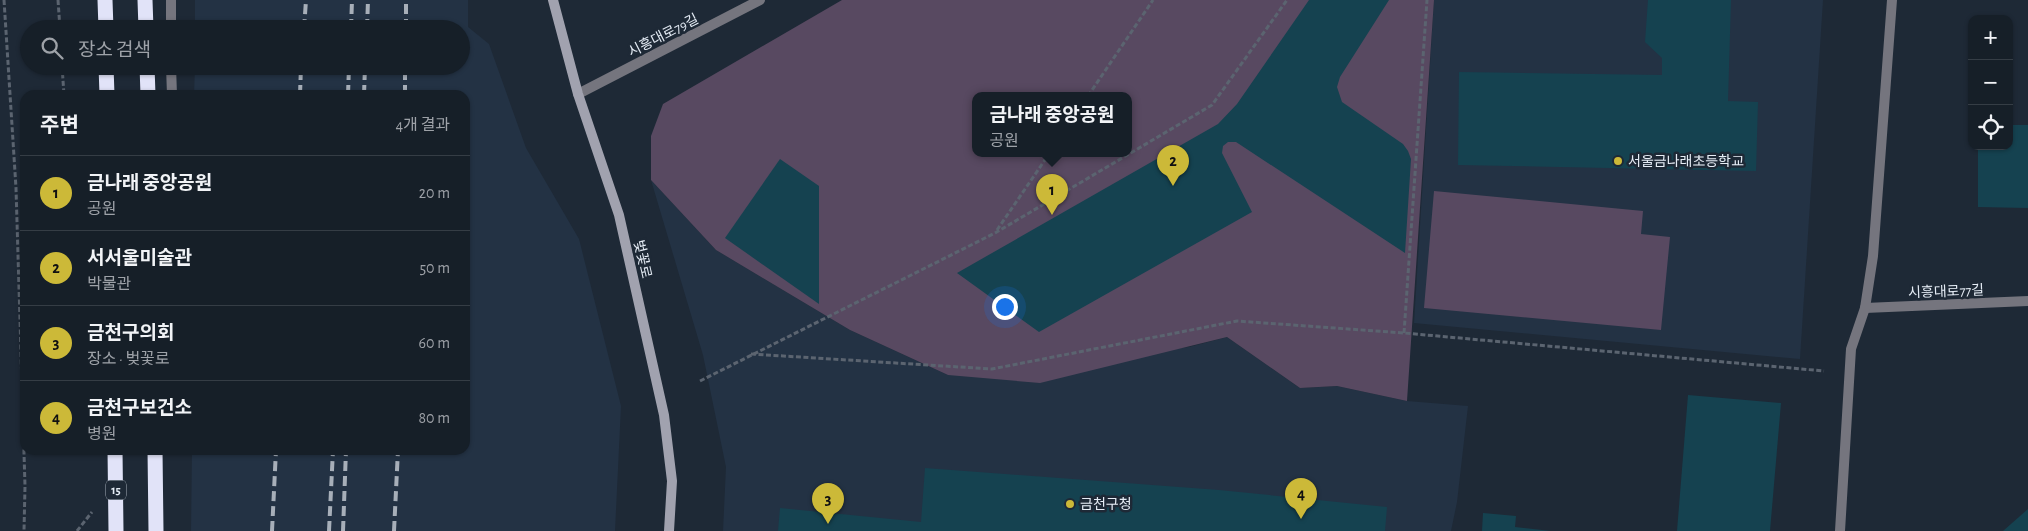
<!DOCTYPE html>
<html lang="ko">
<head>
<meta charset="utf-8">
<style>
	body { margin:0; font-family:"Alegreya Sans","Noto Sans KR",sans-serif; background:#1f2730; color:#f1f3f6 }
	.controls { position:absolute; right:15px; top:15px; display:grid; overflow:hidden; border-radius:10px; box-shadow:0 1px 4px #0004 }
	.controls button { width:45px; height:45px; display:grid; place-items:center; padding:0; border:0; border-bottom:1px solid #353d45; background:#161f28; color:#f1f3f6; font:25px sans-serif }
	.you { position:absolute; left:1004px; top:306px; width:18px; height:18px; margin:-12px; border:4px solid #fff; border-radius:50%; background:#1a73e8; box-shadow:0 0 0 8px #1a73e833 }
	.badge { display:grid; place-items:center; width:32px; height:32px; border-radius:50%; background:#ccb938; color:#111; font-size:16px; font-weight:700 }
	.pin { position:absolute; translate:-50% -41px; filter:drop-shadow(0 1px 2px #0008) }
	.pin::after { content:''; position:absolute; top:26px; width:18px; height:15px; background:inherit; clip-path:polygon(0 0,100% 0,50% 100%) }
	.popup { position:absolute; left:972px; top:92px; width:160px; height:65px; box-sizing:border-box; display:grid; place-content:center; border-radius:10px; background:#161f28; filter:drop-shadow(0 1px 4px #0005); font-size:16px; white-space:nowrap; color:#9ea2a8 }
	.popup b { font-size:19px; color:#f1f3f6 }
	.popup::after { content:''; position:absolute; left:50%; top:100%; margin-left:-10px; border:10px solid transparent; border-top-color:#161f28 }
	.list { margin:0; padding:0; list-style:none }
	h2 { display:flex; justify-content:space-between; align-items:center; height:65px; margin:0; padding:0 20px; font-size:21px }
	h2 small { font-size:16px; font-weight:400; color:#9ea2a8 }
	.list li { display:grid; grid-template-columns:32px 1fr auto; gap:15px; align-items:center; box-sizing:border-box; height:75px; padding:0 20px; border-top:1px solid #353d45 }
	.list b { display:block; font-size:19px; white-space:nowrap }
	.list p { margin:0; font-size:16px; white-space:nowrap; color:#9ea2a8 }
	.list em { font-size:16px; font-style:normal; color:#9ea2a8 }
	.icon { flex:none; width:28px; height:28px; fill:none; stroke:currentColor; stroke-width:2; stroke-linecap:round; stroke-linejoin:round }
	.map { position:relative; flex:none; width:2028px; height:531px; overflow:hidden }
	.search { position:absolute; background:#161f28; box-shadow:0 1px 4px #0004; left:20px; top:20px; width:450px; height:55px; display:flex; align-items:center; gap:12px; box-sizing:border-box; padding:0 18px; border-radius:28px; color:#9ea2a8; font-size:19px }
	.panel { position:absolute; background:#161f28; box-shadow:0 1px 4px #0004; left:20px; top:90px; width:450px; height:365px; border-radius:15px }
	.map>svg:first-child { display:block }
	.built { fill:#233244 }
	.green { fill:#584961; fill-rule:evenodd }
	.building { fill:#154250 }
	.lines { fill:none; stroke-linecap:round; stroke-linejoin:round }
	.path { stroke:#5b6470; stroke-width:3; stroke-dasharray:5 2.5; stroke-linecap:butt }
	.street { stroke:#75757e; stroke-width:10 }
	.secondary { stroke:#a1a2af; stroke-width:10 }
	.highway { stroke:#e1e3f8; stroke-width:15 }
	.rail { stroke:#a7afb9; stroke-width:4; stroke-dasharray:10 5; stroke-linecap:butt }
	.poi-dot { fill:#ccb938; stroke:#1e2936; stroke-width:2 }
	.labels { text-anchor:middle; stroke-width:5; stroke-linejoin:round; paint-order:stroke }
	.shield { fill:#1e2936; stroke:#a9b2bc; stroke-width:1 }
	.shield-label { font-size:12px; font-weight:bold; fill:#e5ecf5 }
	.street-label { font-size:14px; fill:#e5ecf5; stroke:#1e2936 }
	.poi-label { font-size:14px; fill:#e5ecf5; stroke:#1e2936; text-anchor:start }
</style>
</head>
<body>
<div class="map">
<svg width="2028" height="531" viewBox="0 0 2028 531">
	<rect width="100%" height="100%" fill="#1e2936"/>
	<g class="built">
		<path d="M195,0H468V27L489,44L526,148L579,239L621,406L615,531H191L192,450H465V95H194L195,66H461V29H195Z"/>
		<path d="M1434,0H1823L1800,359L1414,323Z"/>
		<path d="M651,180L716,250L850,330L948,375L1189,347L1227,337L1300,388L1337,386L1407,401L1468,406L1457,502L1451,531H723L726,467L703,355Z"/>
	</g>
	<g class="green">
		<path d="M842,0H1434L1407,401L1337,386L1300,388L1227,337L1040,383L948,375L850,330L716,250L651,180V136L663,104ZM976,96H1128V154H976Z"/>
		<path d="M1434,191L1643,211L1641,234L1670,237L1661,330L1424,308Z"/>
	</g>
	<g class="building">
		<path d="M1309,0H1389L1340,77L1337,87L1342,102L1403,144L1408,151L1411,159L1405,253L1236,142H1228L1223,146L1222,153L1252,212L1039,332L957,273L1218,124L1237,104Z"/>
		<path d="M1648,0H1731L1728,101L1758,102L1756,171L1458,165L1459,72L1662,75V58L1645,42Z"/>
		<path d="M2009,125H2028V208L1978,207V146H2009Z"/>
		<path d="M780,159L819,186V304L725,238Z"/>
		<path d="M1688,395L1781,403L1770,531H1677Z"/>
		<path d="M925,468L1219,490L1387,507L1385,531H778L780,508L921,522Z"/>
		<path d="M2028,509V531H2003Z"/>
		<path d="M1483,513L1516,516L1515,527L1551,531H1482Z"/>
	</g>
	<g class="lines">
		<g class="path">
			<path d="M4,0L16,188L25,486L24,531"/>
			<path d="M58,0L60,29"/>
			<path d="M62,66L64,95"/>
			<path d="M1088,96L1153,0"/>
			<path d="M997,230L1049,154"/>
			<path d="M1404,333L1427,0"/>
			<path d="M751,354L992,369L1237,321L1404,333L1824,371"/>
			<path d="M700,381L995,233L1212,105L1287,0"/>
			<path d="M77,531L92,512"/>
		</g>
		<g class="street">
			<path d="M171,0V29"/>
			<path d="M171,66L172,95"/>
			<path d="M578,94L760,0"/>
			<path d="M1865,308L2028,301"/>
			<path d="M1840,531L1851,349L1865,308L1873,256L1892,0"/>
		</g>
		<path class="secondary" d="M553,0L578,94L619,215L664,415L672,481L669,531"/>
		<g class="highway">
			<path d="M105,0L106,29"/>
			<path d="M145,0L146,29"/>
			<path d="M106,66L107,95"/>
			<path d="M147,66L148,95"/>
			<path d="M115,450L116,531"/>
			<path d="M155,450L156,531"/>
		</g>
		<g class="rail">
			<path d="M304,29L306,0"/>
			<path d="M351,29L352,0"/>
			<path d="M367,29L368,0"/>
			<path d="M406,29V0"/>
			<path d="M300,95L301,66"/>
			<path d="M348,95L349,66"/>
			<path d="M364,95L365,66"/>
			<path d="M405,95V66"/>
			<path d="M272,531L276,450"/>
			<path d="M329,531L333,450"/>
			<path d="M343,531L346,450"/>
			<path d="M394,531L398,450"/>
		</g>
	</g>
	<g class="poi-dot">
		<circle cx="1618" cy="161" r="5"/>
		<circle cx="1070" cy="504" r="5"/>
	</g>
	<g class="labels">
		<rect class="shield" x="106" y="480.5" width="20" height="19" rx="4"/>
		<g class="shield-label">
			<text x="116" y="494">15</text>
		</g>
		<g class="street-label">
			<text transform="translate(663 35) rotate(-27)" y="5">시흥대로79길</text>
			<text transform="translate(643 259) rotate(77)" y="5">벚꽃로</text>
			<text transform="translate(1946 291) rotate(-2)" y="5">시흥대로77길</text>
		</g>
		<g class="poi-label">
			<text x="1628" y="166">서울금나래초등학교</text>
			<text x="1080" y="509">금천구청</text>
		</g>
	</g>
</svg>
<div class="controls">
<button>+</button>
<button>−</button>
<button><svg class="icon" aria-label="locate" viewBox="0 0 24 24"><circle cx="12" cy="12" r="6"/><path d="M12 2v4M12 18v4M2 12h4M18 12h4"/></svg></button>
</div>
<div class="you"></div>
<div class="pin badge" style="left:1052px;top:215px">1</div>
<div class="popup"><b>금나래 중앙공원</b>공원</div>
<div class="pin badge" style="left:1173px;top:186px">2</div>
<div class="pin badge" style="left:828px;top:524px">3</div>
<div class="pin badge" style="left:1301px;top:519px">4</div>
<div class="search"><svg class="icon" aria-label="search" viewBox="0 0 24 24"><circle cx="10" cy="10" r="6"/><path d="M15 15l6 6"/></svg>장소 검색</div>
<section class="panel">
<h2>주변<small>4개 결과</small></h2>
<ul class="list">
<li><span class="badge">1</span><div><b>금나래 중앙공원</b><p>공원</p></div><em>20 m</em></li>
<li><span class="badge">2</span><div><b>서서울미술관</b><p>박물관</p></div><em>50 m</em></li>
<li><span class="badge">3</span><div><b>금천구의회</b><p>장소 · 벚꽃로</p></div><em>60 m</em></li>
<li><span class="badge">4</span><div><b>금천구보건소</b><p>병원</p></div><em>80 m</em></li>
</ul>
</section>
</div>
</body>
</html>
